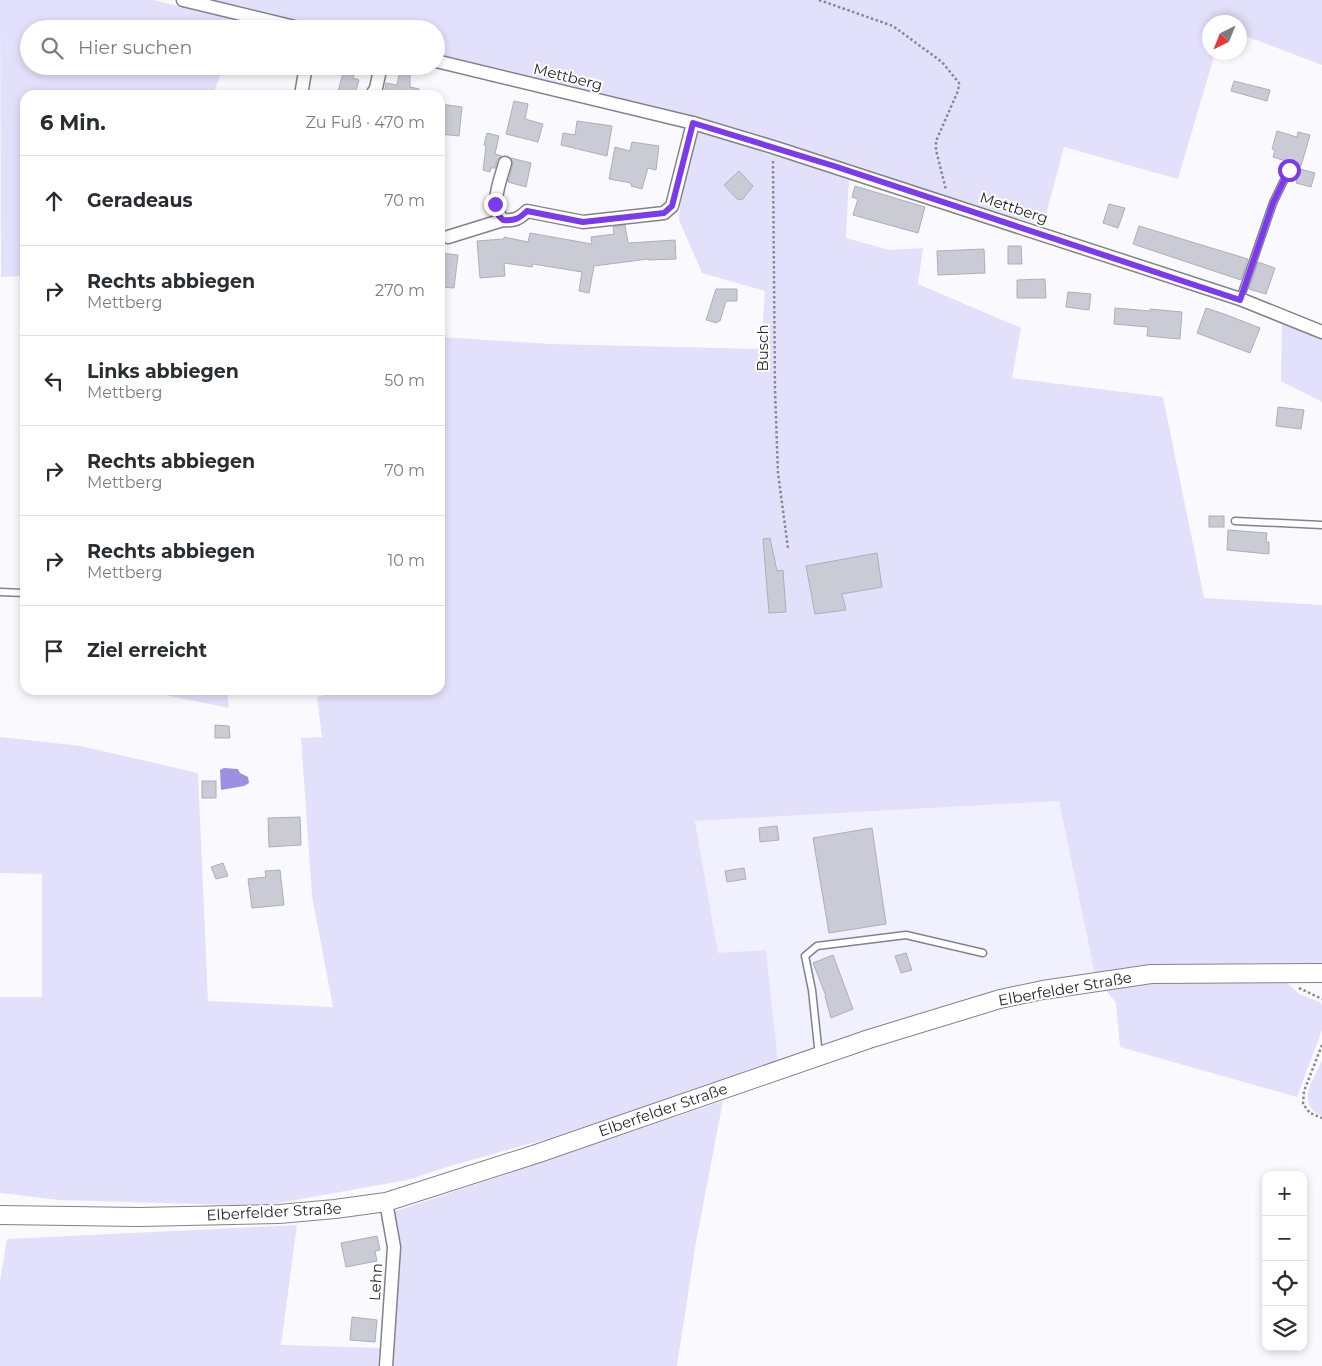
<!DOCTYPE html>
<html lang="de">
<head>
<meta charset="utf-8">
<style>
	body { margin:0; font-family:Montserrat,sans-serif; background:#f2f2f3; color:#2b2b33 }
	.controls { position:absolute; right:15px; bottom:15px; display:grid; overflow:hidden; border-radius:10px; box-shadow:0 2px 8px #0003 }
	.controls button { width:45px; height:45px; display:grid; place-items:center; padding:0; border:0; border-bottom:1px solid #e1e1e2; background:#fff; color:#2b2b33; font:25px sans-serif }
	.compass { position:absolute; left:1202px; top:15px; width:45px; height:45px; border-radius:50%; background:#fff; box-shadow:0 2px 8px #0003; rotate:223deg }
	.stop { position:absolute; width:15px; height:15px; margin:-11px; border:4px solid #7c3aed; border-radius:50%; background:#fff }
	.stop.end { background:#7c3aed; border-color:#fff; box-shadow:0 1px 5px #0008 }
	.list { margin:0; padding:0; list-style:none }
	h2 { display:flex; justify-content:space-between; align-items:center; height:65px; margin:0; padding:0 20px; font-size:21px }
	h2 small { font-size:16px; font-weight:400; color:#7c7c81 }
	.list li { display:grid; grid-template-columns:32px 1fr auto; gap:15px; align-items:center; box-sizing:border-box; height:90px; padding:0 20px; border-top:1px solid #e1e1e2 }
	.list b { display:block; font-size:19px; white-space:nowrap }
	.list p { margin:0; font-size:16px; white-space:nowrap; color:#7c7c81 }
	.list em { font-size:16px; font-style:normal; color:#7c7c81 }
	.icon { flex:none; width:28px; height:28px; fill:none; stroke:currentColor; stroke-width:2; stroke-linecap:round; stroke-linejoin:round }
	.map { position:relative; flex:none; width:1322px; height:1366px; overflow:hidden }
	.search { position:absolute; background:#fff; box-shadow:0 2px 8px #0003; left:20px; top:20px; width:425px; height:55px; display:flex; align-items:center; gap:12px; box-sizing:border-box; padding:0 18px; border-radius:28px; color:#7c7c81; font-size:19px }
	.panel { position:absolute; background:#fff; box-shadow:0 2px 8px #0003; left:20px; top:90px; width:425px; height:605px; border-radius:15px }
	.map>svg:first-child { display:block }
	.built { fill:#f1f0fe }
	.green { fill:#e3e0fb }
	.water { fill:#9c90e2 }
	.building { fill:#cbcbd5; stroke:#afaeb8 }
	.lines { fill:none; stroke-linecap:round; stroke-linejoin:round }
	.service-casing { stroke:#83828c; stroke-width:9 }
	.minor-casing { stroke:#83828c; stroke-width:15 }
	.secondary-casing { stroke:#83828c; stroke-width:20 }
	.path { stroke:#88888c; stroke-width:2.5; stroke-dasharray:2.5 2.5; stroke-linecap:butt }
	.service { stroke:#fff; stroke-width:6 }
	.minor { stroke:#fff; stroke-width:12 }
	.secondary { stroke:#fff; stroke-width:18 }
	.route { stroke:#7c3aed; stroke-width:6 }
	.labels { text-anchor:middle; stroke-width:4; stroke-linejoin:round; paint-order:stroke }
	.street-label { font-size:15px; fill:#28282b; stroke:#fff }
</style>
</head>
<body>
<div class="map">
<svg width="1322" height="1366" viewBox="0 0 1322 1366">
	<rect width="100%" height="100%" fill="#fafafe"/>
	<path class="built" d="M1059,801L1095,975L778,1062L766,950L718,954L695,821Z"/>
	<g class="green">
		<path d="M0,0H153L242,21L239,29H29V66H224L213,95H25V276L1,277Z"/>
		<path d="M213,0H1322V65L1240,34V22H1210V52L1215,53L1178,179L1064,147L1043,226L699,118L436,55V29H331Z"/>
		<path d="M687,129L849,178L846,238L889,250L923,248L918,284L1021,328L1012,378L1163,397L1204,598L1322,605V964L1252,963L1095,975L1059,801L695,821L718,953L766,950L778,1062L547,1139L457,1164L407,1180L262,1206L60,1200L0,1193V997H42V874L0,873V737L81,746L198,773L208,1001L333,1007L312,896L301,738L322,737L317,697L345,690H440V337L551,344L761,349L765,291L702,273L679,220Z"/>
		<path d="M1282,323L1322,338V402L1281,381Z"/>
		<path d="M141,690H227L229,708Z"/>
		<path d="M1285,981L1299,994L1320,1002L1322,1005V1030L1297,1097L1120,1047L1116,1003L1105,989L1173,982Z"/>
		<path d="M1322,1061V1116C1295,1104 1313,1080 1322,1061Z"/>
		<path d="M723,1101L696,1242L677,1366H391L393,1212Z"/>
		<path d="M297,1225L281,1345L381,1348L380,1366H0V1282L7,1239Z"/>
	</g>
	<path class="water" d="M224,768L238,769L240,773L248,777L249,783L244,786L221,790L220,770Z"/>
	<g class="building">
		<path d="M345,66L355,68L353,78L359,80L355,95H337Z"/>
		<path d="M400,71L410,73V87L419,89V95H384L386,83L397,85Z"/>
		<path d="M1234,81L1270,90L1267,101L1231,91Z"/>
		<path d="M514,101L528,104L525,119L543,124L538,142L506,134Z"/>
		<path d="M440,104L462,107L459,136L440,134Z"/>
		<path d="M577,121L612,126L607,156L561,145L563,133L575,135Z"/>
		<path d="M1277,131L1297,137L1298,132L1310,135L1301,166L1273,157L1275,150L1272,149Z"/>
		<path d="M487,133L499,136L495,154L502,156L497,160L495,168H491L490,172L483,170L486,146L484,145Z"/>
		<path d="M632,142L659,146L656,170L648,168L642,189L631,186V183L609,179L615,147L630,151Z"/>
		<path d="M511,158L531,163L526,187L508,182L513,165Z"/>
		<path d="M1300,169L1315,173L1311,187L1296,183Z"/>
		<path d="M739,171L753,186L742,200L737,199L724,185Z"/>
		<path d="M855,186L925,207L918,233L853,215L858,199L852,197Z"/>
		<path d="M1109,204L1125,208L1118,228L1103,223Z"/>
		<path d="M625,225L628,243L675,240L676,259L648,260V259L594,266L589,293L579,291L582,272L533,264L532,267L504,263L505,276L480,278L477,241L504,239V237L528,242L530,233L592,244L591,237L614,234L613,227Z"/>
		<path d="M1139,226L1248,259L1241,280L1133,244Z"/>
		<path d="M1008,246H1021L1022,264H1008Z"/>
		<path d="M984,249L985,273L938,275L937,251Z"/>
		<path d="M441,253L458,255L454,288L441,287L443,273L440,272Z"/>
		<path d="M1258,262L1275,268L1266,294L1249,289Z"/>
		<path d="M1045,279L1046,298H1017V280Z"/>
		<path d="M716,289H737V301H726L720,321H718L717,323L706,320Z"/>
		<path d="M1068,292L1091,294L1089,310L1066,307Z"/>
		<path d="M1115,308L1150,311V309L1182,312L1180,339L1147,336L1148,327L1114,324Z"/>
		<path d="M1206,308L1227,315L1260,328L1250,353L1197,333Z"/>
		<path d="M1278,407L1304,410L1301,429L1276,426Z"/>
		<rect x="1209" y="516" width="15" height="11"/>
		<path d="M1228,530L1267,533L1266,542H1269V554L1227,550Z"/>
		<path d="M770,538L777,571L783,570L786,612L769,613L763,539Z"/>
		<path d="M877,553L882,587L842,594L846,610L815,614L806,566Z"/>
		<path d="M215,725L229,726L230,738H215Z"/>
		<rect x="202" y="781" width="14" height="17"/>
		<path d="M300,817L301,845L269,847L268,818Z"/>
		<path d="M777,826L779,840L760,842L759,828Z"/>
		<path d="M872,828L886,924L829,933L813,838Z"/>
		<path d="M223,863L228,876L216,879L211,867Z"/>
		<path d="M744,868L746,879L727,882L725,871Z"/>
		<path d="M280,870L284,905L252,908L248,879L266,877L265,871Z"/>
		<path d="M906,953L912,970L901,973L895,956Z"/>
		<path d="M833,955L853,1009L831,1018L825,996H826L813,963Z"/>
		<path d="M377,1236L380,1250L375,1251L377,1261L346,1267L341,1243Z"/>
		<path d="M352,1317L377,1320L375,1342L350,1340Z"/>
	</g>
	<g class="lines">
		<defs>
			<g id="service">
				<path d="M1240,299L1273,203L1289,170"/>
				<path d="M1235,521L1322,525"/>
				<path d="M0,592L25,593"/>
				<path d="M819,1056L812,990L805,956L817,946L906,935L983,953"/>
			</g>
			<g id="minor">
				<path d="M183,0L303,29"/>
				<path d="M436,61L693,123L773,147L1240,299L1322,332"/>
				<path d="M301,95L306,66"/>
				<path d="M372,95L376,88L381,66"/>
				<path d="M505,163C500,182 489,205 503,220C514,221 519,219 527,211L583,222L664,213L672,206L693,123"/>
				<path d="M448,237L503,220"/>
				<path d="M386,1366L394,1247L386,1202"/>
			</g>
			<path id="secondary" d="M0,1215L139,1217L279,1214L335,1209L386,1202L536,1154L869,1039L1000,999L1043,990L1151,974L1322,973"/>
		</defs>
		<use href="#service" class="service-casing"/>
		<use href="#minor" class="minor-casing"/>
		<use href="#secondary" class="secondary-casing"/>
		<g class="path">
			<path d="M819,0L893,26L942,62L959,83L958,91L936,141V150L946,190"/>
			<path d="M773,161L775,390L778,473L788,548"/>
			<path d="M1299,988L1322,999"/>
			<path d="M1322,1045L1304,1091L1303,1104L1310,1113L1322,1118"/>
		</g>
		<use href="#service" class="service"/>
		<use href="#minor" class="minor"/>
		<use href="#secondary" class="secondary"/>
	</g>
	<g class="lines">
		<path class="route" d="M495,204L499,216L503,220C514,221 519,219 527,211L583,222L664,213L672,206L693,123L834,166L1240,300L1273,203L1289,170"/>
	</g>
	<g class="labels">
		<g class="street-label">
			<text transform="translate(568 77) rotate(14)" y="5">Mettberg</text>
			<text transform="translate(1014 208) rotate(18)" y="5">Mettberg</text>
			<text transform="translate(763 348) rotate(-90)" y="5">Busch</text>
			<text transform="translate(1065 989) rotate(-10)" y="5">Elberfelder Straße</text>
			<text transform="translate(663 1110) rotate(-19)" y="5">Elberfelder Straße</text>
			<text transform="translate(274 1212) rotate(-3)" y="5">Elberfelder Straße</text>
			<text transform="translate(376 1282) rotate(-86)" y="5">Lehn</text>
		</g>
	</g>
</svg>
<div class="controls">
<button>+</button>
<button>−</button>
<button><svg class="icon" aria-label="locate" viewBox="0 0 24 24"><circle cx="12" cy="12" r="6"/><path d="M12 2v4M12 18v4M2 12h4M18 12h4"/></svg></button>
<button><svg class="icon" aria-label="layers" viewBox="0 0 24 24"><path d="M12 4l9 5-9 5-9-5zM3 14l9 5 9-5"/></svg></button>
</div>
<svg class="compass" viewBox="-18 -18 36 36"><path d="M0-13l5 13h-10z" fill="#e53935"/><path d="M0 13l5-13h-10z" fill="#7c7c81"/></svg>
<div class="stop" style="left:1289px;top:170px"></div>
<div class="stop end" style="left:495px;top:204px"></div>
<div class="search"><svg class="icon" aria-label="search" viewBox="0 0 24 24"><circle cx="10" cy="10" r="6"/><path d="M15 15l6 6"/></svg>Hier suchen</div>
<section class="panel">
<h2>6 Min.<small>Zu Fuß · 470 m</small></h2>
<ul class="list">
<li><svg class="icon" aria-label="ahead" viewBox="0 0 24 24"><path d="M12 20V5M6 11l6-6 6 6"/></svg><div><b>Geradeaus</b></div><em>70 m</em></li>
<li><svg class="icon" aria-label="right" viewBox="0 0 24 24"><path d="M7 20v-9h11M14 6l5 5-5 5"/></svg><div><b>Rechts abbiegen</b><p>Mettberg</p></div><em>270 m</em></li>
<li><svg class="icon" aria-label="left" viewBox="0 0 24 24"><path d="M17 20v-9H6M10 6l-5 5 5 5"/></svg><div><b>Links abbiegen</b><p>Mettberg</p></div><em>50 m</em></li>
<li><svg class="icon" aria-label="right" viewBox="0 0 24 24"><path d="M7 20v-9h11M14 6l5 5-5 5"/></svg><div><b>Rechts abbiegen</b><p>Mettberg</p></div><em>70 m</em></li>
<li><svg class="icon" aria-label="right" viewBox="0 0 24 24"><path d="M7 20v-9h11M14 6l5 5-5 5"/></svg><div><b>Rechts abbiegen</b><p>Mettberg</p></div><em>10 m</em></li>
<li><svg class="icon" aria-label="arrive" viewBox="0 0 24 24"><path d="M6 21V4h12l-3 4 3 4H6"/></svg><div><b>Ziel erreicht</b></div></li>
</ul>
</section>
</div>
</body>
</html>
